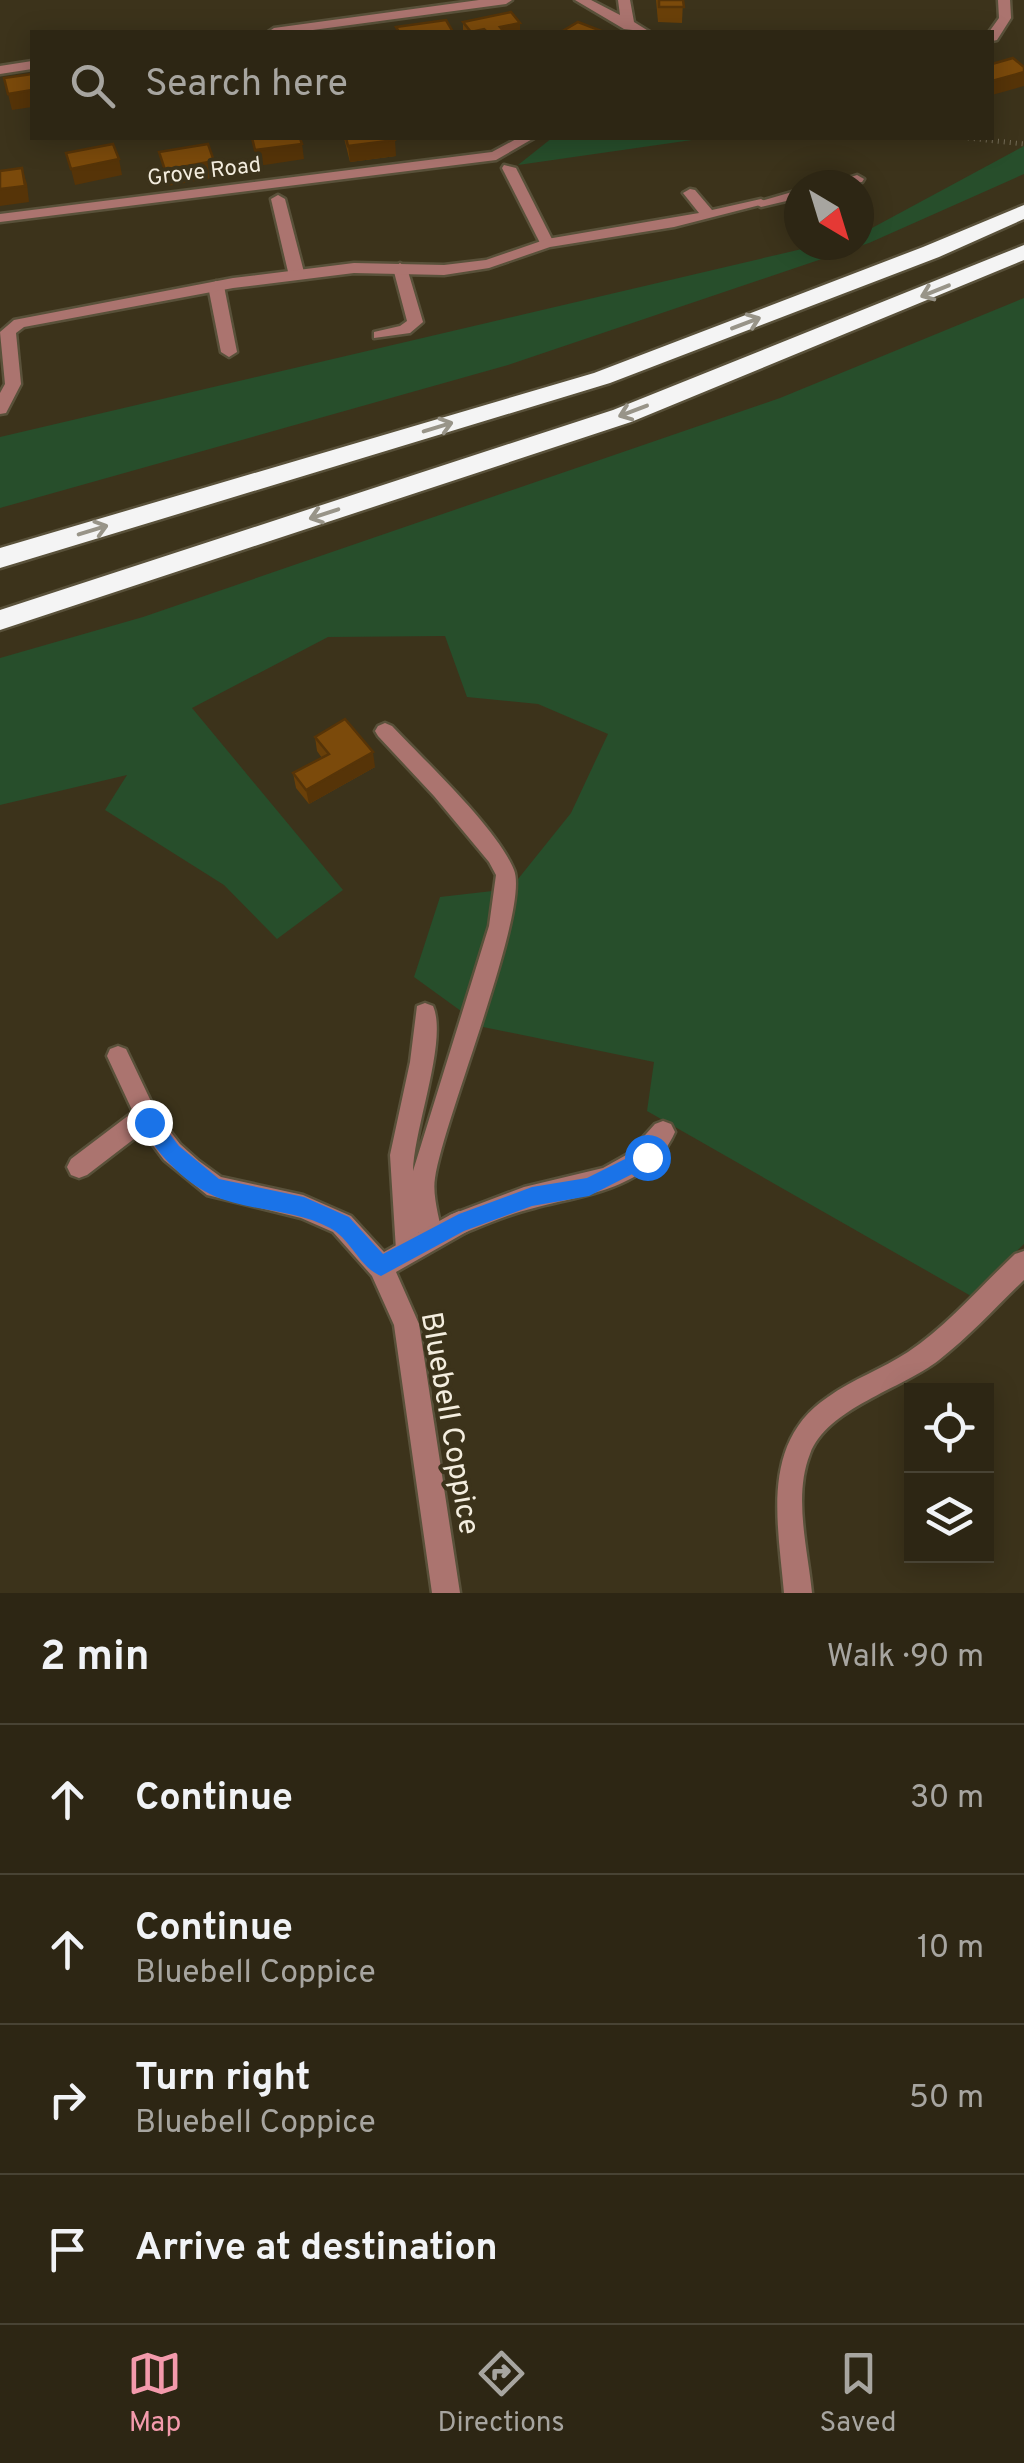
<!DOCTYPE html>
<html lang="en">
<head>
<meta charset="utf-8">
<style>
	body { margin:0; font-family:Overpass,sans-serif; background:#393222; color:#f1f3f6 }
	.controls { position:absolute; right:30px; bottom:30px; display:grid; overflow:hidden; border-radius:0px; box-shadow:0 5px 25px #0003 }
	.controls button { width:90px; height:90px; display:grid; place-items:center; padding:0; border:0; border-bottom:2px solid #484334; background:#2d2614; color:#f1f3f6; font:50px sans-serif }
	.compass { position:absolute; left:784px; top:170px; width:90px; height:90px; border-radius:50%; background:#2d2614; box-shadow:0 5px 25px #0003; rotate:142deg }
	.stop { position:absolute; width:30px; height:30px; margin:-22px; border:8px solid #1a73e8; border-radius:50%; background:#fff }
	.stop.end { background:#1a73e8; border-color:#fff; box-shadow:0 2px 10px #0008 }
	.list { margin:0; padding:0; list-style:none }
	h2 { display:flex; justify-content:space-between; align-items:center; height:130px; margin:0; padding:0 40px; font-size:42px }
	h2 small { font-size:32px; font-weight:400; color:#a7a5a0 }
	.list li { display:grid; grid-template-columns:65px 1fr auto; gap:30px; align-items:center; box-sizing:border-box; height:150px; padding:0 40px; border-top:2px solid #484334 }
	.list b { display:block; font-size:38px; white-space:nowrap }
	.list p { margin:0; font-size:32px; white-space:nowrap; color:#a7a5a0 }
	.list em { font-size:32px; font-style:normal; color:#a7a5a0 }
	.icon { flex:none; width:55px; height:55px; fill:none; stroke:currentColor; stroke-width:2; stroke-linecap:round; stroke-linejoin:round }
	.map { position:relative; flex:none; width:1024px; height:1593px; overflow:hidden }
	.search { position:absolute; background:#2d2614; box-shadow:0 5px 25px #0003; left:30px; right:30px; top:30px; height:110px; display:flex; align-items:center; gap:25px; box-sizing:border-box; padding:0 35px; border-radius:0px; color:#a7a5a0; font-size:38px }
	.sheet { height:730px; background:#2d2614 }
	nav { display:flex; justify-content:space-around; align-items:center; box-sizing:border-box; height:140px; border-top:2px solid #484334; background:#2d2614; font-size:28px; color:#a7a5a0 }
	nav a { display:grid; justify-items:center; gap:5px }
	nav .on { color:#f39aac }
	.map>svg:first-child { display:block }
	.green { fill:#274e2b }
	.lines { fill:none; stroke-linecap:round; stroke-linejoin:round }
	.service-casing { stroke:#59513a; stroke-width:5 }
	.minor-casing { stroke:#59513a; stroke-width:5 }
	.motorway-casing { stroke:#59513a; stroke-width:5 }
	.path { stroke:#746c57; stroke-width:5; stroke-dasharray:1 5; stroke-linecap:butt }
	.service { fill:#ab746f; fill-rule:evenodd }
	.minor { fill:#ab746f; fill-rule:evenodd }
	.motorway { fill:#f4f4f4; fill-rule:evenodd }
	.wall { fill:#6a4009 }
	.shaded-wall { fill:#563408 }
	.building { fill:#7b4a0b; stroke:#563408; stroke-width:2.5 }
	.oneway { stroke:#989488 }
	.route { fill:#1a73e8 }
	.labels { text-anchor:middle; stroke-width:8; stroke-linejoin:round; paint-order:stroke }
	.far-street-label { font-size:22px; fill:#f4eedf; stroke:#3c331b }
	.near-street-label { font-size:30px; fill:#f4eedf; stroke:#3c331b }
</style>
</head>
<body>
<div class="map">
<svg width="1024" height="1593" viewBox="0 0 1024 1593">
	<rect width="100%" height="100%" fill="#3c331b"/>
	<g class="green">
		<path d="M552,138H706L518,165Z"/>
		<path d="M1024,146V174L869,243L508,365L0,508V437L819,245H859V235Z"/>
		<path d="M1024,298V1244L971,1296L647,1111L654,1062L483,1027L414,977L440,897L510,889L571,813L608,734L538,704L467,697L445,636L328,637L192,708L343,890L277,939L224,885L105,810L127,775L0,805V658L143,617L780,398Z"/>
	</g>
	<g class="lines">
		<defs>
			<g id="service">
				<path d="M504,165L516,168L554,243L552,246H542L540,243L502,168Z"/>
				<path d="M857,175L864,179L862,182L827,185Z"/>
				<path d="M799,190V198L761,207L754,203Z"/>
				<path d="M278,195L285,199L305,276L302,279H292L289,276L271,199Z"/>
				<path d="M400,263L407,268L423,322L410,333L374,338V332L400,326L407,321L393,268Z"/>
				<path d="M216,281L224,286L237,352L229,357L221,352L208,286Z"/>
				<path d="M385,723L392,726C425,761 497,828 514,870C530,910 444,1118 435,1178C432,1196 440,1220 443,1238L440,1246L431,1250L422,1246L418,1232L420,1250L417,1258L408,1262L399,1258L396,1250L390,1155L410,1062L417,1006L425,1003L433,1006C448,1040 414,1128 413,1171L489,926L496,875L489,862L434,796L378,736L375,731L378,726Z"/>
				<path d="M663,1121L671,1124L675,1132C650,1189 586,1194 534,1208C508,1214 484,1225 459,1235L450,1231L447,1223L450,1215L524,1187L603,1168L628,1154L655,1124Z"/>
				<path d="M1024,1251V1280C996,1307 970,1336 939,1360C902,1389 827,1408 810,1454C793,1496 808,1550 812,1593H784C778,1523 760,1442 828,1397C853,1379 882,1369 908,1352C948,1325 980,1287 1015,1254Z"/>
			</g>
			<g id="minor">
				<path d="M479,0H512L506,4L298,32H268L274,28Z"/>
				<path d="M575,0H591L620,15L618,0H630L634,22L650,32L624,29Z"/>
				<path d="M998,0H1010L1011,18L997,40L992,41V32H989L999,18Z"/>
				<path d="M32,61V69L0,74V66Z"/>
				<path d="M518,138H534L496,160L0,222V214L492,152Z"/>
				<path d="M690,189L695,190L712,210L761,199L768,203L674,227L550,247L489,268L444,275L354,273L233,288L24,327L16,333L21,384L6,413L0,414V393L5,384L0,332L14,320L233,278L354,263L444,265L486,260L547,239L699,213L683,193Z"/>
				<path d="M118,1046L126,1049L157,1114L180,1144L199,1161L221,1177L303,1195L351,1216L384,1252L450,1215L459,1211L468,1215L471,1223L468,1231L396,1272L419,1324L460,1593H432L394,1325L372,1276L333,1232L301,1218L207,1195L164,1160L143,1132L87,1175L79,1178L71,1175L67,1167L71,1159L133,1112L107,1056L110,1049Z"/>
			</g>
			<g id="motorway">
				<path d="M1024,205V219L939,257L610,383L0,568V548L594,373L923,247Z"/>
				<path d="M1024,245V260L631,422L0,630V610L613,410Z"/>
			</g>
		</defs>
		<use href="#service" class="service-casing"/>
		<use href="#minor" class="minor-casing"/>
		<use href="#motorway" class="motorway-casing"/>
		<path class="path" d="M968,138L1024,144"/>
		<use href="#service" class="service"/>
		<use href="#minor" class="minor"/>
		<use href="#motorway" class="motorway"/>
	</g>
	<g class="wall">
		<path d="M656,0H683L682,23L658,22Z"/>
		<path d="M463,22L520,32H463Z"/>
		<path d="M344,138H346L396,156L350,162Z"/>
		<path d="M315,737L375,767L309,804L296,788L293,773L322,758L317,751Z"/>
	</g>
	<g class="shaded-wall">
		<path d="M520,23V32H500V27Z"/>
		<path d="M1024,72V86L992,95V81Z"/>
		<path d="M32,90V107L12,110L8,94Z"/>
		<path d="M395,140L396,156L350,162L348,146Z"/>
		<path d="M302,144L304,159L258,166L255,150Z"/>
		<path d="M119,159L122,175L75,185L71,169Z"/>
		<path d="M214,161L217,177L168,186L165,170Z"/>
		<path d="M22,168L27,184L29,202L0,206V189Z"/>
		<path d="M373,752L375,767L309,804L306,790Z"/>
	</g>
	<g class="building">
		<path d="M659,0H683L684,7H659Z"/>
		<path d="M511,12L520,23L500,27L504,32H487L484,29L471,32L463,22Z"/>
		<path d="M446,20L453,32H399L396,27Z"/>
		<path d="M578,22L604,32H561Z"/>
		<path d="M1013,58L1024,67V72L992,81V64Z"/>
		<path d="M32,74V90L8,94L4,78Z"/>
		<path d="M252,138H300L302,144L255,150Z"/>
		<path d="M346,138H395V140L348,146Z"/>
		<path d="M113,144L119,159L71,169L66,153Z"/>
		<path d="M208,144L214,161L165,170L159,152Z"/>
		<path d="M22,168L25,186L0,189V171Z"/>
		<path d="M345,719L373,752L306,790L293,773L329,754L315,737Z"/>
	</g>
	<defs><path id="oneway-shaft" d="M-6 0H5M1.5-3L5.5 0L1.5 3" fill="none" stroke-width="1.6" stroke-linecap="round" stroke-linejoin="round" transform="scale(2.5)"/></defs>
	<g class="oneway">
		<use href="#oneway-shaft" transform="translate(935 291) rotate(158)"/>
		<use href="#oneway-shaft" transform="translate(746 323) rotate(-21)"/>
		<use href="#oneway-shaft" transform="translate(633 411) rotate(159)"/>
		<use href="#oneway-shaft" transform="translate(438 427) rotate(-17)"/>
		<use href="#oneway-shaft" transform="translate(324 514) rotate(162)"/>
		<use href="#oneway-shaft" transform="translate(93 530) rotate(-17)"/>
	</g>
	<path class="route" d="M149,1113L156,1116L179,1146L219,1179L304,1197L349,1217L383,1254L459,1214L532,1187L587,1178L647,1148L657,1157L654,1163L589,1196L532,1206L464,1231L381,1276C359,1267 351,1239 330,1228C293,1208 247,1212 210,1194C183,1181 153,1150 140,1122Z"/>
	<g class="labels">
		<g class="far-street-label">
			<text transform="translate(204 170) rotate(-7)" y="8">Grove Road</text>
		</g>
		<g class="near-street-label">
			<text transform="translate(451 1423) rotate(80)" y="10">Bluebell Coppice</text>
		</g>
	</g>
</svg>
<div class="controls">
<button><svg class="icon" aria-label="locate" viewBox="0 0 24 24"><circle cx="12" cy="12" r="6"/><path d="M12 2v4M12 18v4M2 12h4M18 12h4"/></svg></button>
<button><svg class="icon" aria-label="layers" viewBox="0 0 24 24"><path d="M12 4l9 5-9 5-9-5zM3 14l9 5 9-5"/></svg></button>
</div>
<svg class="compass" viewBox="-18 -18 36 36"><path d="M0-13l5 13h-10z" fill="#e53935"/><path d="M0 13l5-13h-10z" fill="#a7a5a0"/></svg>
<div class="stop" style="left:647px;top:1157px"></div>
<div class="stop end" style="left:149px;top:1122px"></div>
<div class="search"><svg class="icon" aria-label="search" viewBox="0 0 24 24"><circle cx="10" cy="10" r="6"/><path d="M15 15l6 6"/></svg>Search here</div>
</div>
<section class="sheet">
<h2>2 min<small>Walk · 90 m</small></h2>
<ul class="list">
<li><svg class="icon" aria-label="ahead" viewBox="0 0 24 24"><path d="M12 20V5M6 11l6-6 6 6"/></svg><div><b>Continue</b></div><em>30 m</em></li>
<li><svg class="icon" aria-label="ahead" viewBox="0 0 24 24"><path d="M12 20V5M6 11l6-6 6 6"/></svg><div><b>Continue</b><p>Bluebell Coppice</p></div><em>10 m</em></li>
<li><svg class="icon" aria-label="right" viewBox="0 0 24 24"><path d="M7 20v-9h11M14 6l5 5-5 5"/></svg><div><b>Turn right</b><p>Bluebell Coppice</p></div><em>50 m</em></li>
<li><svg class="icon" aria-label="arrive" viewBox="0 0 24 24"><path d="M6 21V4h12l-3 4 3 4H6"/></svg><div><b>Arrive at destination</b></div></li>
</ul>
</section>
<nav>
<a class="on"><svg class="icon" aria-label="map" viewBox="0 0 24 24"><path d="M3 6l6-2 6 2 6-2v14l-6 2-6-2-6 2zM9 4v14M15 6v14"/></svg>Map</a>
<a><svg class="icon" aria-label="directions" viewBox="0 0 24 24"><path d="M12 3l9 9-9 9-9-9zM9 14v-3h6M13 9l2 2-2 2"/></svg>Directions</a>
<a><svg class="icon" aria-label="saved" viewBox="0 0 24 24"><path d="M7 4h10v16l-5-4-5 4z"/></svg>Saved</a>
</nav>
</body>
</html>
